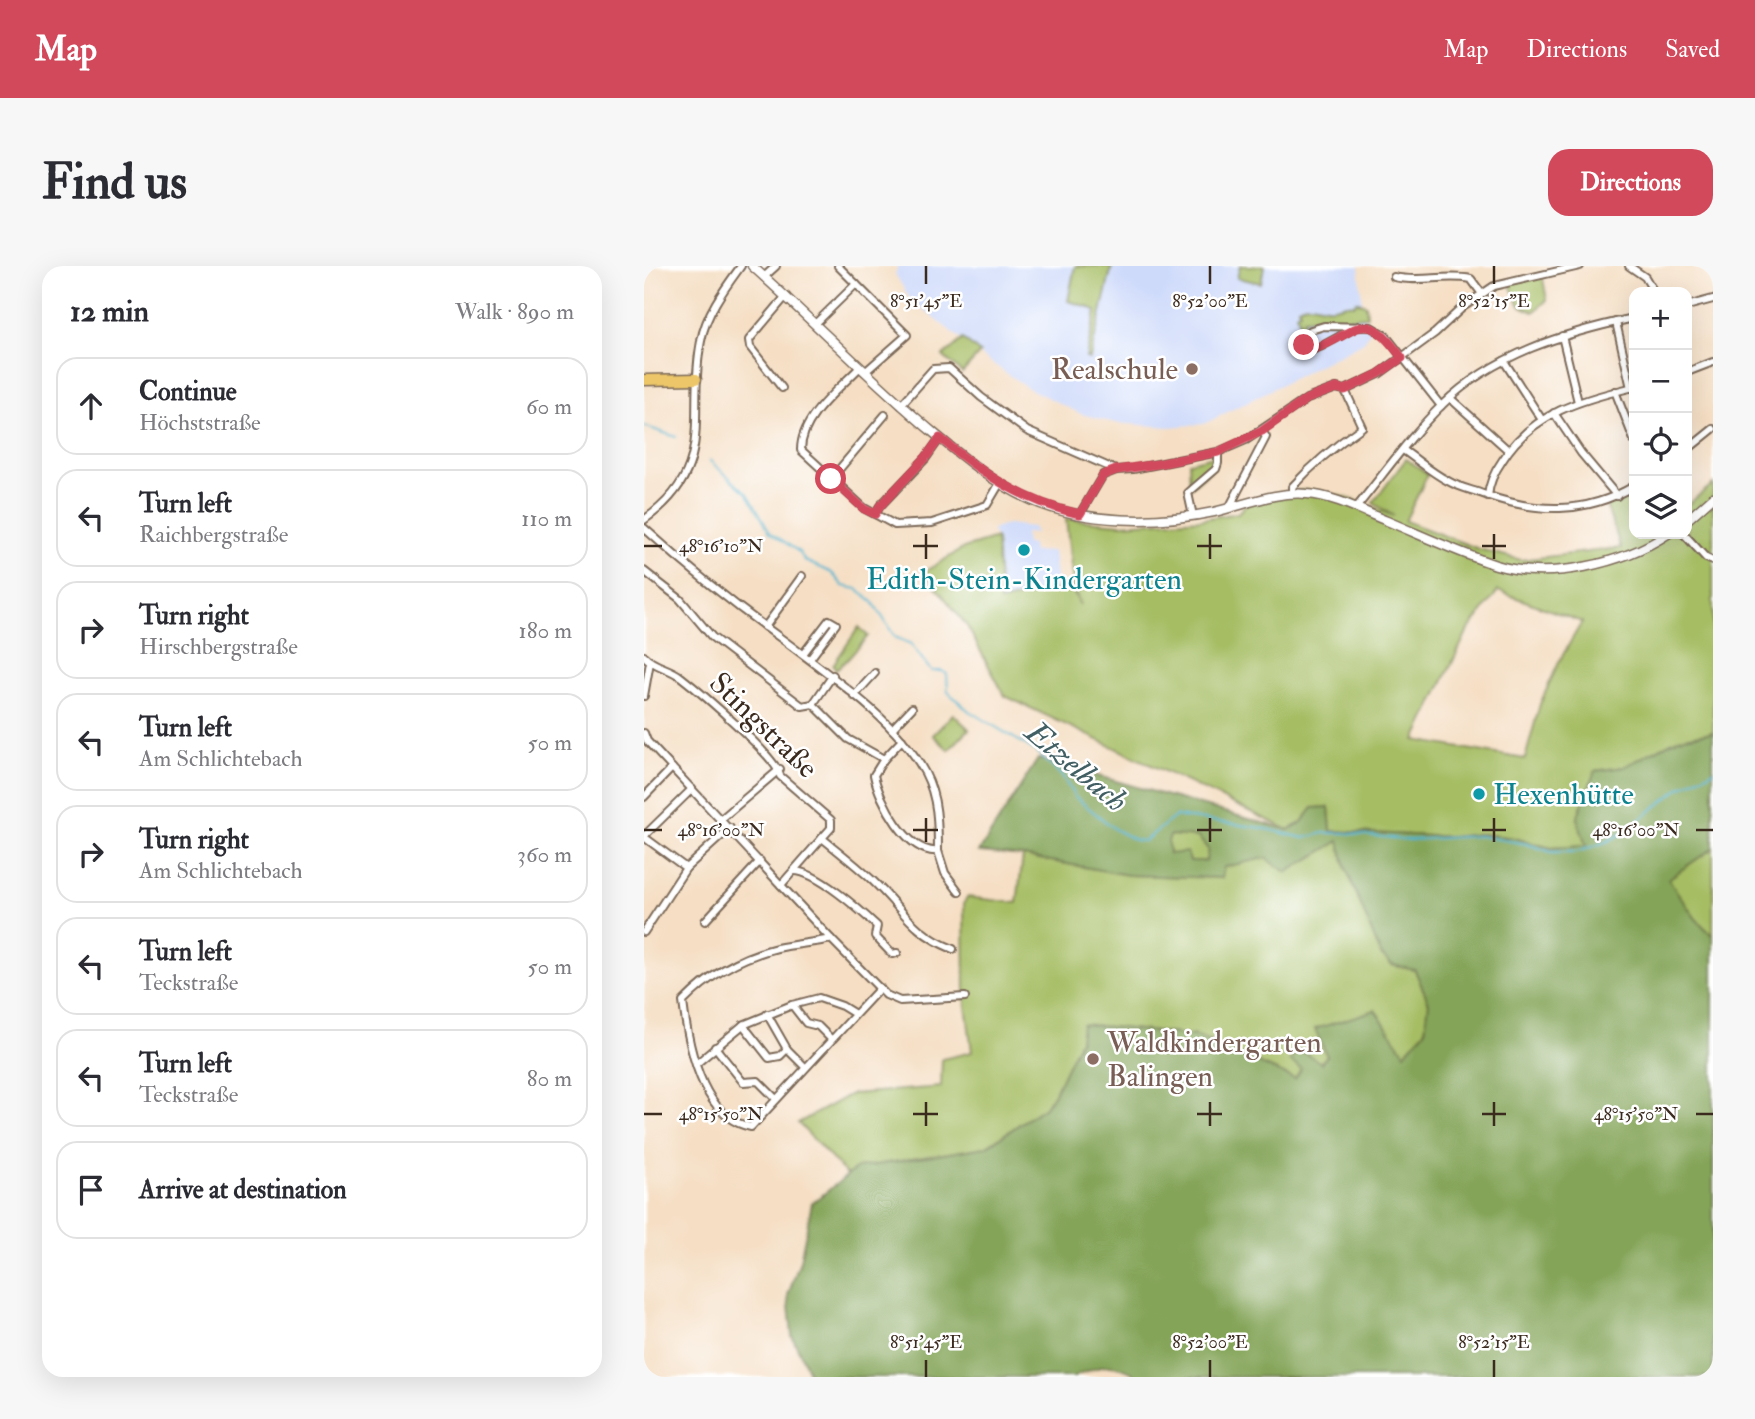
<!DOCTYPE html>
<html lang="en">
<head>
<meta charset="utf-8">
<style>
	body { margin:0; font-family:"IM FELL Double Pica",serif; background:#f7f7f7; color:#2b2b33 }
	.controls { position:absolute; right:21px; top:21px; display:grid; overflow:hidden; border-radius:14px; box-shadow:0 7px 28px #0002 }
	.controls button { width:63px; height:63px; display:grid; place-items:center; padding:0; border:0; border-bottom:2px solid #e1e1e2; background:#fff; color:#2b2b33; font:35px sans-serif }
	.stop { position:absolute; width:21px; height:21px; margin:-16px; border:5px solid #d1495b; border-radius:50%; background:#fff }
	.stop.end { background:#d1495b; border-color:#fff; box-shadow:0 2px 7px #0008 }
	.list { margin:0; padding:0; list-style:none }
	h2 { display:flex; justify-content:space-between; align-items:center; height:91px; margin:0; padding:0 28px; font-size:30px }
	h2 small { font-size:23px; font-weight:400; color:#7c7c81 }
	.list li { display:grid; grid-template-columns:46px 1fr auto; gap:21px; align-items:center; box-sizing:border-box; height:98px; margin:0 14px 14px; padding:0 14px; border:2px solid #e1e1e2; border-radius:21px }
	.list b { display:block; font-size:26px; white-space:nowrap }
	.list p { margin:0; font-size:23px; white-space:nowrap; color:#7c7c81 }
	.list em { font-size:23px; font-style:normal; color:#7c7c81 }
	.icon { flex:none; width:38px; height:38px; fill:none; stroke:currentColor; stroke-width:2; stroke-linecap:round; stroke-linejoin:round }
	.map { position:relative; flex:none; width:1069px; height:1111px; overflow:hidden; border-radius:21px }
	header { display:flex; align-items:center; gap:42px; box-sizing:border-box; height:98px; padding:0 35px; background:#d1495b; color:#fff }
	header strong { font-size:33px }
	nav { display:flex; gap:38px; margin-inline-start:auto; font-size:24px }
	.intro { display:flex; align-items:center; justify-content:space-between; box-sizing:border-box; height:168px; padding:0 42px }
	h1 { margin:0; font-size:49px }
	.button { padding:18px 32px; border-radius:21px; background:#d1495b; color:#fff; font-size:24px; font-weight:700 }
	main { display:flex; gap:42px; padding:0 42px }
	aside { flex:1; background:#fff; border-radius:21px; box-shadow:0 7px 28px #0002 }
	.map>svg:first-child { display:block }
	.built { fill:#cedafa }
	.green { fill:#a6bd63; stroke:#707440; stroke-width:2; fill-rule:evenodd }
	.forest { fill:#84a459; stroke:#60673c; stroke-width:2; fill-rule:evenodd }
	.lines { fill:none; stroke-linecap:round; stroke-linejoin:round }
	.stream { stroke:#4db1cc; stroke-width:2 }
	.minor-casing { stroke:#7c6958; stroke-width:10 }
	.tertiary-casing { stroke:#7c6958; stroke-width:11 }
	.trunk-casing { stroke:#7c6958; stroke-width:13 }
	.minor { stroke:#fff; stroke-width:6 }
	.tertiary { stroke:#fff; stroke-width:8 }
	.trunk { stroke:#ecc669; stroke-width:10 }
	.route { stroke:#d1495b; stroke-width:9 }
	.ticks { fill:none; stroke:#3b2a1e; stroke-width:2.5 }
	.education-dot { fill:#8d6e63; stroke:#fff; stroke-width:2.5 }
	.culture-dot { fill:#0f9aa8; stroke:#fff; stroke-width:2.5 }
	.labels { text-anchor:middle; stroke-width:5; stroke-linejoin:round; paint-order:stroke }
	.education-label { font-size:30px; fill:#785e54; stroke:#fff; text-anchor:end }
	.culture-label { font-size:30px; fill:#0d838f; stroke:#fff }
	.street-label { font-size:30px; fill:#3b2a1e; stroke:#fff }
	.water-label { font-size:32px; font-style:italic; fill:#426064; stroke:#fff }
	.ticks-label { font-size:18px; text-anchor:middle; fill:#3b2a1e; stroke:#fff; stroke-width:5; stroke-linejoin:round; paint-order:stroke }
</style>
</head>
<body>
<header>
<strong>Map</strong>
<nav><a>Map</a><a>Directions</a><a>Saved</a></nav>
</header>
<div class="intro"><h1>Find us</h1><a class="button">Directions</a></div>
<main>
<aside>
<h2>12 min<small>Walk · 890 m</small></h2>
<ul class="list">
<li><svg class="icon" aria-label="ahead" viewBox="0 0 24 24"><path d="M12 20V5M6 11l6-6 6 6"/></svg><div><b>Continue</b><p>Höchststraße</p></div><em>60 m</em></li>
<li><svg class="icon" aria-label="left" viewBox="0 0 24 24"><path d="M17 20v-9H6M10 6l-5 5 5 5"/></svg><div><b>Turn left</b><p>Raichbergstraße</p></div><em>110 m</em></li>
<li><svg class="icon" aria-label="right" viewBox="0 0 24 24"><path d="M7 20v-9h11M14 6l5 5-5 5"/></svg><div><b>Turn right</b><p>Hirschbergstraße</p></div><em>180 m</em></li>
<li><svg class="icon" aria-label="left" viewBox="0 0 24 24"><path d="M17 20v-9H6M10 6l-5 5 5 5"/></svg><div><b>Turn left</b><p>Am Schlichtebach</p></div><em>50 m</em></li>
<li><svg class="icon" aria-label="right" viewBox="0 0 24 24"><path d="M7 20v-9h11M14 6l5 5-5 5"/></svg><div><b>Turn right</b><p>Am Schlichtebach</p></div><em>360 m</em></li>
<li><svg class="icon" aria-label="left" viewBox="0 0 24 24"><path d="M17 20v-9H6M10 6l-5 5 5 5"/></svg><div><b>Turn left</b><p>Teckstraße</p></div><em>50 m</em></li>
<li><svg class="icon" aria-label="left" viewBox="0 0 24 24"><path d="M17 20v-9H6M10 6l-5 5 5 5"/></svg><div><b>Turn left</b><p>Teckstraße</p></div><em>80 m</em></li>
<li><svg class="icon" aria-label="arrive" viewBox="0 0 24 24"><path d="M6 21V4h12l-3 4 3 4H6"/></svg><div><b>Arrive at destination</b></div></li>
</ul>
</aside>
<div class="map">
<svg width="1069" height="1111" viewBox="0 0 1069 1111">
	<rect width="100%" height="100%" fill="#fff"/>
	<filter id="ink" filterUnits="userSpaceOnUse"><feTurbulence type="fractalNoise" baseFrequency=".0143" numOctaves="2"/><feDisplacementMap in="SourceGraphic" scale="14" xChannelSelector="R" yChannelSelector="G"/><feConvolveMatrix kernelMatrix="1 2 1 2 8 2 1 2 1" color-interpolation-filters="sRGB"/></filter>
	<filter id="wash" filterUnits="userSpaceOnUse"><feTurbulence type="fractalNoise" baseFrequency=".00686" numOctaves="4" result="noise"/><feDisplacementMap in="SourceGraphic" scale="28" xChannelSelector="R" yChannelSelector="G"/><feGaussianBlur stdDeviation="1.57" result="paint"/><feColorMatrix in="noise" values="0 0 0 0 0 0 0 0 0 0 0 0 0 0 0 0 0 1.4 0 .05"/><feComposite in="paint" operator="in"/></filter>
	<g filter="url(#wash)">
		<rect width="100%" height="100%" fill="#f5dec3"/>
		<g class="built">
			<path d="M254,0H715L719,46L726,65L720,76L560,158L525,161L471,157L437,148L384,122L342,93L266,33L251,8Z"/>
			<path d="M363,258L389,261L392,267H381L382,278H388L389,286L409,285L413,321L356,336L352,272L347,264Z"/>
		</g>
		<g class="green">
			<path d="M431,0H468L446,93L442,92L452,45L445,41L424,35Z"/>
			<path d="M596,0H620L617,17L593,12Z"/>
			<path d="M898,8L903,34L890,46L876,40L865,17Z"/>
			<path d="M712,35L722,39L723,50L684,54L671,52L660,53L659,62L655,61V54L652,48L656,46L654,41C665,35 672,40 683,41C693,43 702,35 711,38Z"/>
			<path d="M319,73L336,87L318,107L299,90Z"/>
			<path d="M569,190L572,193L570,201L546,222L545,196Z"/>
			<path d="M762,193L784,208L761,255L835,283L877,294L977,282L962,239L990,225V268H1043V239L1069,218V466L1035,472L980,501L951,505L942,580L907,582L870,572L837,568L807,571L687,565L685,541L669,542L657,557L645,564L361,430L323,360L280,306L320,282L352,272L356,336L425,319L436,339L429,319L422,253L477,258L558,253L594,247C607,231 612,233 631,228C680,217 706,233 750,250L729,237ZM854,325L938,356L916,394L896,438L881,493L771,474L823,366Z"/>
			<path d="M215,361L224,370L204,393L192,403L189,399Z"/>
			<path d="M309,448L325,463L305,484L289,469Z"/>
			<path d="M526,569L554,571L564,583L562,595H545L525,588L523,576Z"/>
			<path d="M695,575L702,602L737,688L748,699L771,704L785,737L781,765L761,787L671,763L683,790C672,804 663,796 651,813L553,770L439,758L436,774L413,822L401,841L341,881L213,902L203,909L154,857L207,828L297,821L298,793L328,786L321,731L320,637L323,631L373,637L379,590L484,609L578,612L579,601L621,591L643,606Z"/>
			<path d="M1069,582V670L1052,653L1024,613Z"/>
		</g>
		<path class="forest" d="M1069,466V582L1024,613L1052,653L1069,670V1111H489V1107C466,1094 453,1101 430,1111H167L148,1070L144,1029L156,995L168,937L213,902L342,881L401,841L413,822L436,774L438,758L553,770L651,813L657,803L646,795L655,783L677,797L683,790L671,763L731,744L761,787L781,765L785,737L771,704L748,699L737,689L702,602L695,575L643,606L621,592L580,601L578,612L484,609L379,590L335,586L394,493L644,564L657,557L669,542L685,541L687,565L807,571L837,568L870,572L907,582L942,580L933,552L951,505L980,501L1035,472ZM526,569L554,571L564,583L562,595H546L543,586L525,588L524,576Z"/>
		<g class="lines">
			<g class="stream">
				<path d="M0,160L32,171"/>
				<path d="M65,194L104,228L126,266L155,286L161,295L188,307L199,320L213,323L229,336L251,371L267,378L287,405H298L303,408L304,426L325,445L390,484L418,510L431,531L472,564L491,574L500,575L532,550L618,562L660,572L680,567H701L766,574L835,570L883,578L907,586H933L962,576L977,568L1036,522L1069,505"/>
			</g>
		</g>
	</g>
	<g filter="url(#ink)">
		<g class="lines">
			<defs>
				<g id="minor">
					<path d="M194,0L263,69L221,106"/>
					<path d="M985,0L1001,11L1010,26"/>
					<path d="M120,11L132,0"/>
					<path d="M750,11C776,17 801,8 827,13L838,28"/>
					<path d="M1043,40L1069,33"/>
					<path d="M972,56L987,122"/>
					<path d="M171,58L212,18"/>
					<path d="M714,60L678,80L667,84L660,79L659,70L667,64L680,60L727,61L742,70L797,140"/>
					<path d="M918,70L934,136"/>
					<path d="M860,95L898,154"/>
					<path d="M216,101C194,124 157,151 157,184L220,242L251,259L288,257L343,239L356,217"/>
					<path d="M1043,106L1069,96"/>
					<path d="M138,122L106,81L105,74L142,30"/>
					<path d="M971,125L990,174"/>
					<path d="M806,132L864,184"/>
					<path d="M257,139L289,103L305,102L337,131L383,165L472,204L489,203L574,186L602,174L663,133L692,122L701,124L735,108L791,67L819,41L850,20L936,0"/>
					<path d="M910,147L937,187L973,230"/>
					<path d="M759,184C774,194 788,207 804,215C814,221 828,224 839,228C892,247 941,249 990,220"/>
					<path d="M1043,184L1069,163"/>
					<path d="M187,213L241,149"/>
					<path d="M649,228L648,221C670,197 692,179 718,161L701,124"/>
					<path d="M844,230C845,218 851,205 858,195C887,147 939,133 990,121"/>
					<path d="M585,242L622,171L618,165"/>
					<path d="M712,242C740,208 766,170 798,139C850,88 920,67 990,52"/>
					<path d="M231,248L236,240L282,192L296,172"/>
					<path d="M436,248L459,209L472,204"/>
					<path d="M549,250L544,227L572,203L574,197V186"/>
					<path d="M0,254C75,201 42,149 57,75C62,47 81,22 97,0"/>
					<path d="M0,262C45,303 93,341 142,376C187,410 255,457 281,507C294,532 294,558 294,585C263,588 235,534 230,509L240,493L204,473L169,438L189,409"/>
					<path d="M1040,268L1062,292L1069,295"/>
					<path d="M0,305L36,333L68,371L158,440L169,438"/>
					<path d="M121,361L158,310"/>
					<path d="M159,388L185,354L192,358L166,393"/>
					<path d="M0,390C10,401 26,402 37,411C55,425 134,492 136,510L187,554V562L178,572C195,586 212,599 228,614C259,643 267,666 309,683"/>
					<path d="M0,430L6,396"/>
					<path d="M210,430L231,407"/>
					<path d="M248,463L268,442"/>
					<path d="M0,467L3,475L187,673L242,729L256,735L321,731"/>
					<path d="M240,493L258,474"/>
					<path d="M0,531L28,502"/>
					<path d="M76,554L136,503"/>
					<path d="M0,570L48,523"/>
					<path d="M0,571L42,602"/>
					<path d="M294,585L301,607L315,626"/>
					<path d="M150,605C172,605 216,644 233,660L231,670L248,688L253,687"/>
					<path d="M137,619L178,572"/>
					<path d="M61,655L116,595"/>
					<path d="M0,666L42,602L86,562"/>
					<path d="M187,673C169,677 151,678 133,682C96,691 65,709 39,736C44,778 57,852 107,861L236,722"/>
					<path d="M148,739L162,757L174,760L187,773"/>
					<path d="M123,748L143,783L161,801"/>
					<path d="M99,759L125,792L136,790L143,783"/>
					<path d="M71,781L99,816L114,815L132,833"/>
					<path d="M52,798L99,759L148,739L175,732L198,740L211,748"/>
				</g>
				<g id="tertiary">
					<path d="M108,0C170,55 227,115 291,168C321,193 351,218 387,234C441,258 513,258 570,246C601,239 631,225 663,228C691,230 718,245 743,255C779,270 815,287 852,299C906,315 978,298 1024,268"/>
					<path d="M1043,254L1069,231"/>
				</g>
				<path id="trunk" d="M0,114L52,113"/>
			</defs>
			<use href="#minor" class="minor-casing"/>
			<use href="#tertiary" class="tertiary-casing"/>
			<use href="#trunk" class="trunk-casing"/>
			<use href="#minor" class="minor"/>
			<use href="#tertiary" class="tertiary"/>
			<use href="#trunk" class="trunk"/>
		</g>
	</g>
	<g class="lines" filter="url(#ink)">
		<path class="route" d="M187,213L220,243L231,248L236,240L282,191L296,172C338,208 381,236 436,248L459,209L472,204L514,198L574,186L618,165L663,133L692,122L701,124L734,108L758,92C717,36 715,69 667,84L660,79"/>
	</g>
	<path class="ticks" d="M282,0V18M566,0V18M850,0V18M282,268V293M566,268V293M850,268V293M0,280H18M269,280H294M553,280H578M838,280H862M282,552V576M566,552V576M850,552V576M0,564H18M269,564H294M553,564H578M838,564H862M1052,564H1069M282,836V860M566,836V860M850,836V860M0,848H18M269,848H294M553,848H578M838,848H862M1052,848H1069M282,1094V1111M566,1094V1111M850,1094V1111"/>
	<g class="education-dot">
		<circle cx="548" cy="103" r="7"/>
		<circle cx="449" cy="793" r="7"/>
	</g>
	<g class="culture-dot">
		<circle cx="380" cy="284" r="7"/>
		<circle cx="835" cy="528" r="7"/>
	</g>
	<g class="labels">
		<g class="education-label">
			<text x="534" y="113">Realschule</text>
			<text x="463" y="786" text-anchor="start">Waldkindergarten<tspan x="463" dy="34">Balingen</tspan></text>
		</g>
		<g class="culture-label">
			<text x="380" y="323">Edith-Stein-Kindergarten</text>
			<text x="849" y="538" text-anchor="start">Hexenhütte</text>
		</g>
		<g class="street-label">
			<text transform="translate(120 459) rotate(44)" y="10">Stingstraße</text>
		</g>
		<g class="water-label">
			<text transform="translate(433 500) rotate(40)" y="11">Etzelbach</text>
		</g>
	</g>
	<g class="ticks-label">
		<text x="282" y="41">8°51'45"E</text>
		<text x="566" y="41">8°52'00"E</text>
		<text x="850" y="41">8°52'15"E</text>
		<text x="77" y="286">48°16'10"N</text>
		<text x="77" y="570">48°16'00"N</text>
		<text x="992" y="570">48°16'00"N</text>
		<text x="77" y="854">48°15'50"N</text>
		<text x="992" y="854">48°15'50"N</text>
		<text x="282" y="1082">8°51'45"E</text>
		<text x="566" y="1082">8°52'00"E</text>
		<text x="850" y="1082">8°52'15"E</text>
	</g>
</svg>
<div class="controls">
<button>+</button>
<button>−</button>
<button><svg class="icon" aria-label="locate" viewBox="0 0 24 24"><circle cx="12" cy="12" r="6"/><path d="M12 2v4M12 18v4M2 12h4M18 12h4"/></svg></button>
<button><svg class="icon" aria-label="layers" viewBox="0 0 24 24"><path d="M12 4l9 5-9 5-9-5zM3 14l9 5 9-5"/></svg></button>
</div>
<div class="stop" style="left:187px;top:213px"></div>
<div class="stop end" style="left:660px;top:79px"></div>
</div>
</main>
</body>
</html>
